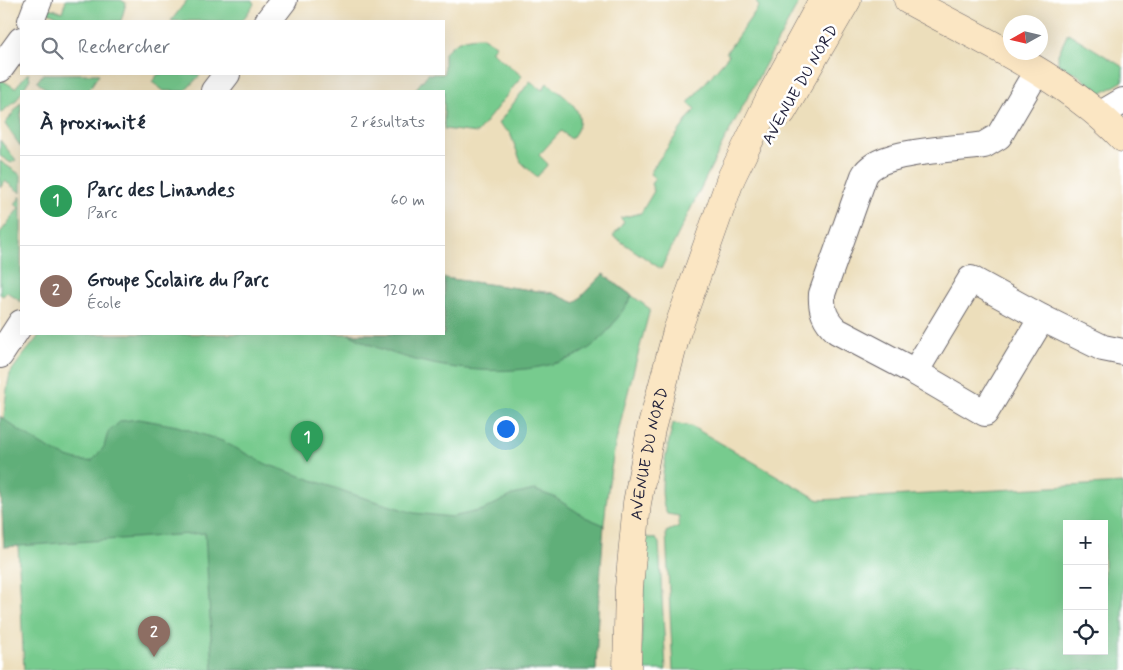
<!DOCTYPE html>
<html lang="fr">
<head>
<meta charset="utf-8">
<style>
	body { margin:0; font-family:Mynerve,sans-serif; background:#f6f6f7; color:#1f2937 }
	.controls { position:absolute; right:15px; bottom:15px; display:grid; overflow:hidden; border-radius:0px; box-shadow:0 5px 20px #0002 }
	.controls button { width:45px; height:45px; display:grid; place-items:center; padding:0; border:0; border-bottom:1px solid #e0e1e3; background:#fff; color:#1f2937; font:25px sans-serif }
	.compass { position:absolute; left:1003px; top:15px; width:45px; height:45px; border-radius:50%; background:#fff; box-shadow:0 5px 20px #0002; rotate:262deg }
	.you { position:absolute; left:505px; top:428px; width:18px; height:18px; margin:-12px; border:4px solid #fff; border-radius:50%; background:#1a73e8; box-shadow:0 0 0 8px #1a73e833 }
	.badge { display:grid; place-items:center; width:32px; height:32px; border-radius:50%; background:#b5179e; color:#fff; font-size:16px; font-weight:700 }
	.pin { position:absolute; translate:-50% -41px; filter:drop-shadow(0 1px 2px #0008) }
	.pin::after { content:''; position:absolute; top:26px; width:18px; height:15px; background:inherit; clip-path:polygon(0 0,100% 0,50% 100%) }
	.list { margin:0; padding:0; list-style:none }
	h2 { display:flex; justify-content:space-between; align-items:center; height:65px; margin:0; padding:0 20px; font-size:21px }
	h2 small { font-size:16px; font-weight:400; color:#747a83 }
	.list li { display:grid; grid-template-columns:32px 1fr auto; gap:15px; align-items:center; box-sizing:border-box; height:90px; padding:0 20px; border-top:1px solid #e0e1e3 }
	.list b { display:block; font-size:19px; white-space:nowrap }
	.list p { margin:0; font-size:16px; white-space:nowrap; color:#747a83 }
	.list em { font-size:16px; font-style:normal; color:#747a83 }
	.icon { flex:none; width:28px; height:28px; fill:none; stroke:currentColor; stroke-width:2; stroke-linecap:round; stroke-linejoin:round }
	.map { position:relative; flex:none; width:1123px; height:670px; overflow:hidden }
	.search { position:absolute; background:#fff; box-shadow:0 5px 20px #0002; left:20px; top:20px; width:425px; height:55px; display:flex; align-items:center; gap:12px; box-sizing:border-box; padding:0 18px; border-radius:0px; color:#747a83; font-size:19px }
	.panel { position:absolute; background:#fff; box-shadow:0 5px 20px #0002; left:20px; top:90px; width:425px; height:245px; border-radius:0px }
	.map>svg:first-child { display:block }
	.green { fill:#77cb8e; stroke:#4c7664; fill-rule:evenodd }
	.forest { fill:#61af79; stroke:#42685a }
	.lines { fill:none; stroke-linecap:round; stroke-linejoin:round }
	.street-casing { stroke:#696468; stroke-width:28 }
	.secondary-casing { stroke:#696468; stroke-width:29 }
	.street { stroke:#fff; stroke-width:26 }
	.secondary { stroke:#fbe6c3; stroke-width:28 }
	.labels { text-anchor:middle; stroke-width:5; stroke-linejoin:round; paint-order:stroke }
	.street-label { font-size:16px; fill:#22223b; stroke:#fff }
</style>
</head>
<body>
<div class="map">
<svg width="1123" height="670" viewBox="0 0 1123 670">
	<rect width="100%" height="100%" fill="#fff"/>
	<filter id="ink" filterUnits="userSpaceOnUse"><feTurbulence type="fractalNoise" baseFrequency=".02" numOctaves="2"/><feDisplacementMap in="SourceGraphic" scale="10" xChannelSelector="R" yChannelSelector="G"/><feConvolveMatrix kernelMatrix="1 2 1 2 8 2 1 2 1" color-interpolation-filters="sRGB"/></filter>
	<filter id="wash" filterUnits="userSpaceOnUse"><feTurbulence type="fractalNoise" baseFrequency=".0096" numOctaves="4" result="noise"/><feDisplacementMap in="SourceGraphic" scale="20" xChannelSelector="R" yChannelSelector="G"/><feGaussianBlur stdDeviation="1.12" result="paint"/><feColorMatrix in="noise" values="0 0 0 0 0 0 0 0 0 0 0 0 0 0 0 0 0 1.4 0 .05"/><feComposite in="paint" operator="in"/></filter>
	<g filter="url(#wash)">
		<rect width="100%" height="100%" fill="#ecdebb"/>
		<g class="green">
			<path d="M66,0H121L126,3L121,21H66L45,10L47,7L62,12Z"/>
			<path d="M187,0H252L254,4L242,21H171Z"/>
			<path d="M758,0H800L723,143L661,269L613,236L624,222L620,218L641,213L654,191L651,184L655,178L650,174L655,165L695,109L688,103L729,55L726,53L759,6L756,3Z"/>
			<path d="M1068,33L1123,67V81L1101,94L1078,75L1058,64V54Z"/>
			<path d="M483,37L496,45L491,51L522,76L477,133L444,129V91H414L428,74H444V53C456,40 466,37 483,37Z"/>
			<path d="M27,74H29L30,79L15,102L0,113V79L15,88Z"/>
			<path d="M43,74H99L88,91H49L37,82Z"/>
			<path d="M158,74H201L185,91H164L152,82Z"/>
			<path d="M530,81L542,90L547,83C567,98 593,114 571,139L561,131L539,155L548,164L537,177L521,162L510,133L498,124Z"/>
			<path d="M21,102V147L5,124Z"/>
			<path d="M0,140L16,160L11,163L0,156Z"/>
			<path d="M0,161L21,175V193L5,181L0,188Z"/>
			<path d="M21,196V302L7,292L3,296L0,294V233L19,208L15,204Z"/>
			<path d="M603,274L650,309C638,355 625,400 615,446C601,519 598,596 596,670H24L18,545L4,547C1,501 0,413 10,374C18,360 31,347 40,334H444V278L552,293L575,303Z"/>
			<path d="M673,423L691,426L819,500L1123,483V670H673L666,532L679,526V516L667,514C655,491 668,448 673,423ZM1067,524H1104V651H1067Z"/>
			<path d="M646,537L656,539L659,543L666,670H640Z"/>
		</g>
		<g class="forest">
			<path d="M603,274L632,296C617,320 601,345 575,356C512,385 406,367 349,334H444V278L552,293L575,303Z"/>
			<path d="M0,416C20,432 67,465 92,461L104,447L108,432L121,421L139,419L177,426L222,441L266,464L358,496L414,513L452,517L483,510L513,495L534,490L554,497L585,517L604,525L598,612L596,670H213L205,533L4,547L0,476Z"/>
		</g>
	</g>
	<g filter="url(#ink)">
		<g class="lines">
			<defs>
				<g id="street">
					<path d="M31,21L39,0"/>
					<path d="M268,21L284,0"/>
					<path d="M0,69L21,40"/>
					<path d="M214,91L227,74"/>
					<path d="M1101,114L1123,101"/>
					<path d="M971,279L1042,318L985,413L915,372Z"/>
					<path d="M1042,318L1103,348L1123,352"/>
					<path d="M0,355L21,323"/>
					<path d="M915,372L837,331C825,320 821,310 822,294L864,176C877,149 956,150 984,145L999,136L1037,71"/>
				</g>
				<g id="secondary">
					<path d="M908,0C983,41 1064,76 1123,138"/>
					<path d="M782,112L847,0"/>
					<path id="s1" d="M627,670L629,588L637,503L651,429L677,331L731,178L772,94L823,0"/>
				</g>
			</defs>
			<use href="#street" class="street-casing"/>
			<use href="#secondary" class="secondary-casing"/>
			<use href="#street" class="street"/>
			<use href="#secondary" class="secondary"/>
		</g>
	</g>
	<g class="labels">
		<g class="street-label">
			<text transform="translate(799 84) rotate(-60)" y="6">AVENUE DU NORD</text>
			<text dy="6" stroke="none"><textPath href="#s1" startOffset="218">AVENUE DU NORD</textPath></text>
		</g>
	</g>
</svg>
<div class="controls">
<button>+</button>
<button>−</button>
<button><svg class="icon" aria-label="locate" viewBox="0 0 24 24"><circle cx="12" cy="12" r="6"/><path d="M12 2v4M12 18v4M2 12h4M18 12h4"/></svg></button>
</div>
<svg class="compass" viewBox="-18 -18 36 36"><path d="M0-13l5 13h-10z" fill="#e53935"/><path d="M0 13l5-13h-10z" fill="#747a83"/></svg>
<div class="you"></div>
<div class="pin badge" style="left:307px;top:462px;background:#2e9e5b">1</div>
<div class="pin badge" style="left:154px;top:657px;background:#8d6e63">2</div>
<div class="search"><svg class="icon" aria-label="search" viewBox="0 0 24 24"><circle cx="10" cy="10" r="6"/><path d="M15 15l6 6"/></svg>Rechercher</div>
<section class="panel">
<h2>À proximité<small>2 résultats</small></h2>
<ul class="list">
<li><span class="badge" style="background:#2e9e5b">1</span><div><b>Parc des Linandes</b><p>Parc</p></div><em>60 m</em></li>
<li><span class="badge" style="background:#8d6e63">2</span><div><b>Groupe Scolaire du Parc</b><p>École</p></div><em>120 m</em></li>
</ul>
</section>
</div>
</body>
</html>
